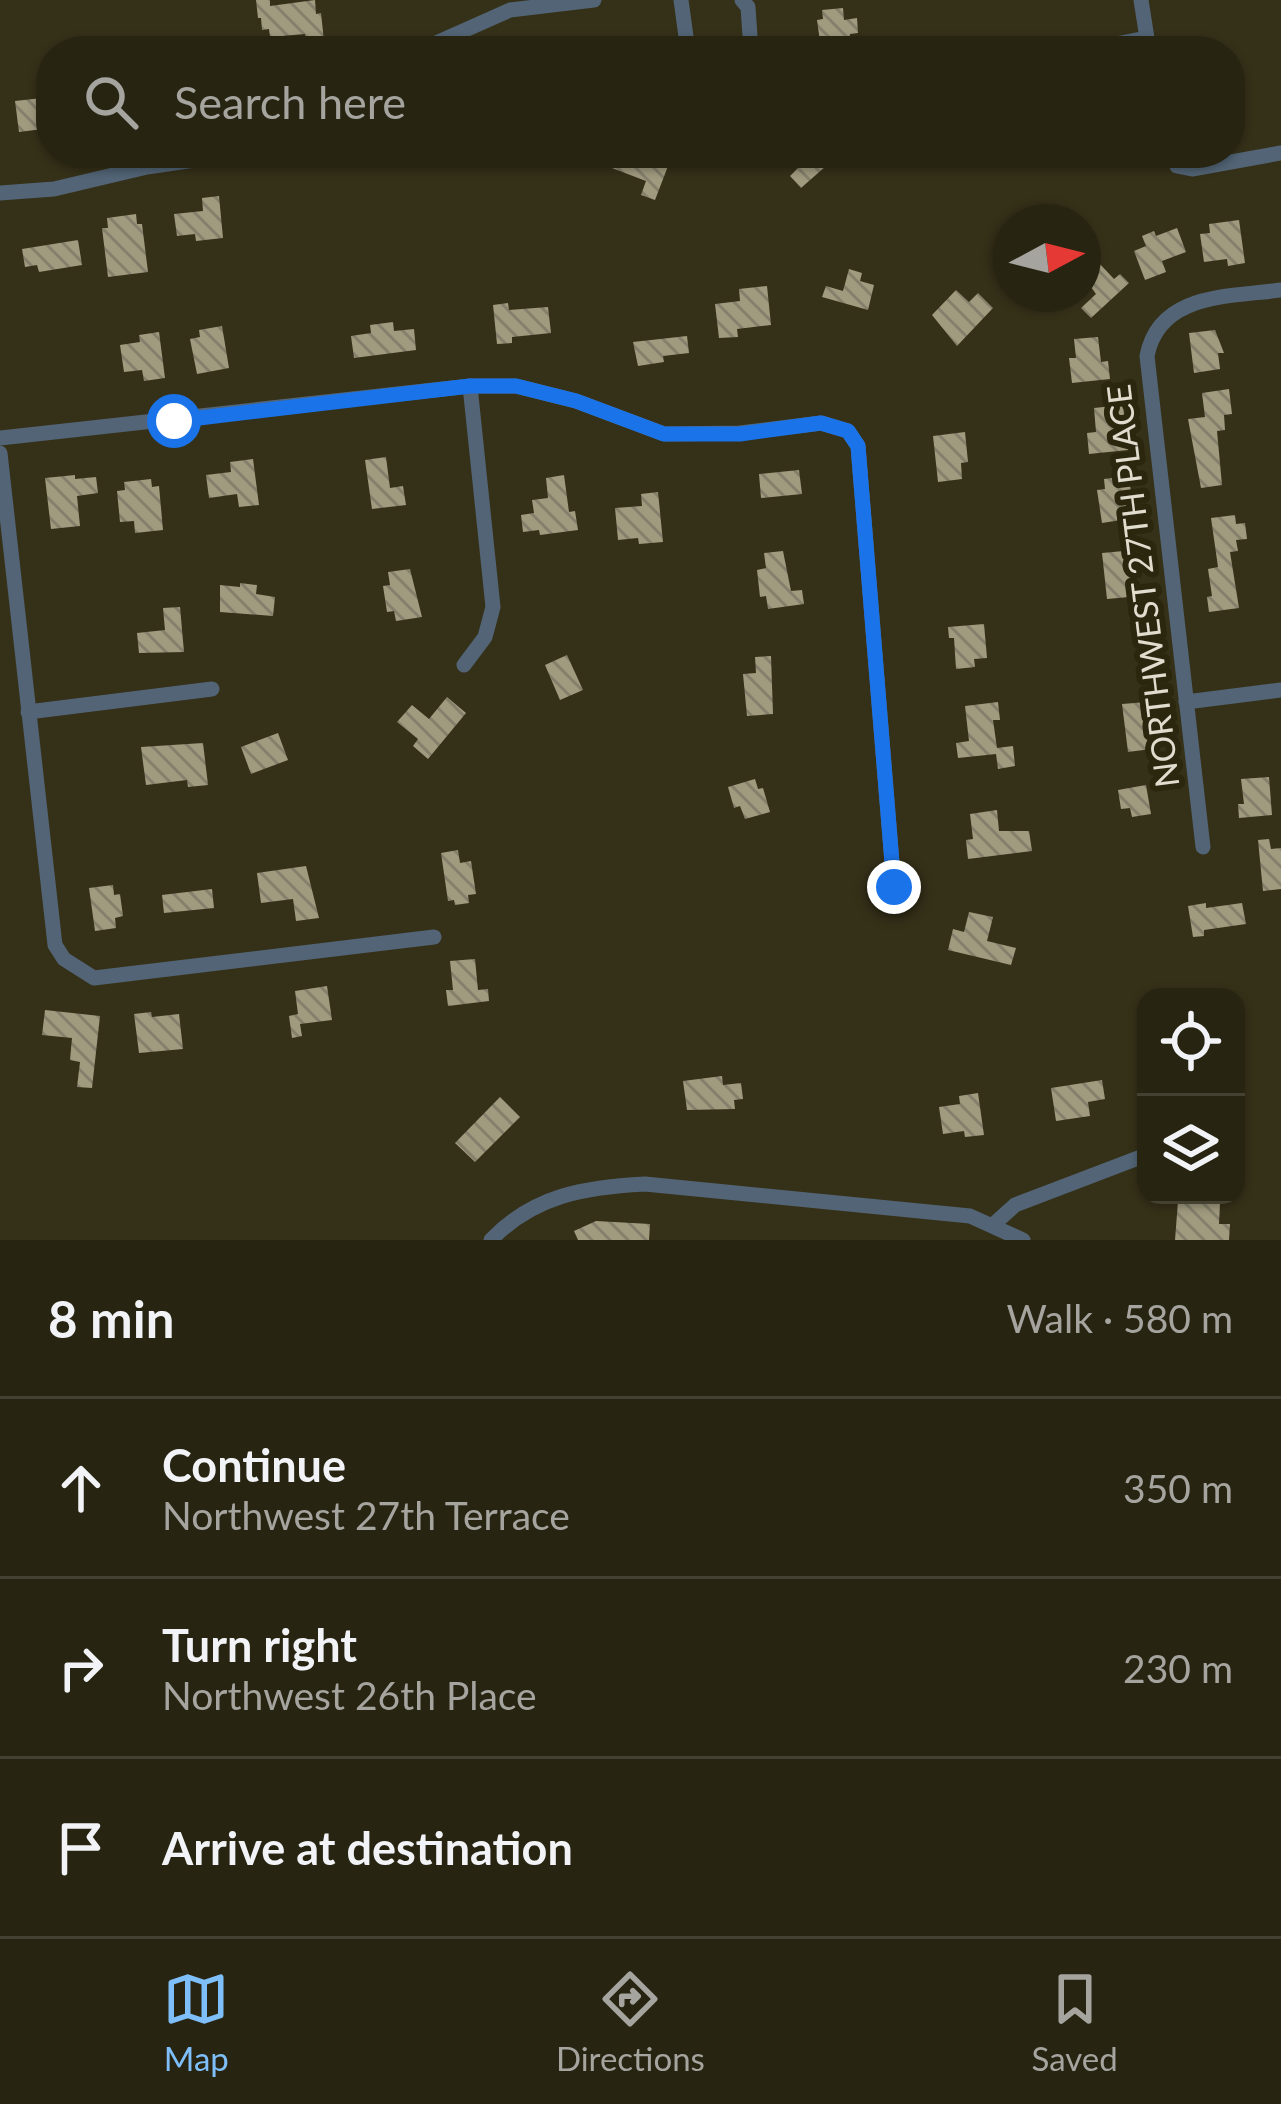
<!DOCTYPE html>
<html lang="en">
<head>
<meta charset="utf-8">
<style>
	body { margin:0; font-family:Lato,sans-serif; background:#302c1b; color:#f1f3f6 }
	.controls { position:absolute; right:36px; bottom:36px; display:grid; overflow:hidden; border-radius:24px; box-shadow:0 3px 9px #0004 }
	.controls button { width:108px; height:108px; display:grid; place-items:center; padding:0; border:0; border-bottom:3px solid #444132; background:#282412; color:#f1f3f6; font:60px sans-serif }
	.compass { position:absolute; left:993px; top:204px; width:108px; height:108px; border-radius:50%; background:#282412; box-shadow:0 3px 9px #0004; rotate:83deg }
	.stop { position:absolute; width:36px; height:36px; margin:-27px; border:9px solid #1a73e8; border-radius:50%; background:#fff }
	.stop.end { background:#1a73e8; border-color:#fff; box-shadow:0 3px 12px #0008 }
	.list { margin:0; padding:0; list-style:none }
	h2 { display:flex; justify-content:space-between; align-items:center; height:156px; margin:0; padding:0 48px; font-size:51px }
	h2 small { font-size:39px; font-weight:400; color:#a5a49f }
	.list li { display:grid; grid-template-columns:78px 1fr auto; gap:36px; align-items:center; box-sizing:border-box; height:180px; padding:0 48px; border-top:3px solid #444132 }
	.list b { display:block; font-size:45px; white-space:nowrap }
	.list p { margin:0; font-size:39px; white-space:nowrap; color:#a5a49f }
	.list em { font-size:39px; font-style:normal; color:#a5a49f }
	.icon { flex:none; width:66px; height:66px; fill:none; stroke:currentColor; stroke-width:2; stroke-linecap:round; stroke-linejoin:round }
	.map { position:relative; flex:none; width:1281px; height:1240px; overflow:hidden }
	.search { position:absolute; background:#282412; box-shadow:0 3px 9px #0004; left:36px; right:36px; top:36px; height:132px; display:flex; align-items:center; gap:30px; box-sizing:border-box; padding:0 42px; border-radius:48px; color:#a5a49f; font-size:45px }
	.sheet { height:696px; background:#282412 }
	nav { display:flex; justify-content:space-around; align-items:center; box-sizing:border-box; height:168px; border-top:3px solid #444132; background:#282412; font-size:33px; color:#a5a49f }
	nav a { display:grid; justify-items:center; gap:6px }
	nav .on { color:#7ebef9 }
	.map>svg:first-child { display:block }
	.building { fill:url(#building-back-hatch) }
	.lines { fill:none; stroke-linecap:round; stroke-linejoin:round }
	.street { stroke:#526475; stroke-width:15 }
	.route { stroke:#1a73e8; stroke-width:15 }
	.labels { text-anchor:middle; stroke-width:12; stroke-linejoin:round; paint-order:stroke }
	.street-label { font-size:33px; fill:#e0ddcf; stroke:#2b260e }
</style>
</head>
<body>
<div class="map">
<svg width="1281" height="1240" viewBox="0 0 1281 1240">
	<defs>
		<pattern id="building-back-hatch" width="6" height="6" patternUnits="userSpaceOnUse" patternTransform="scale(3)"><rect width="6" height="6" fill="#a09b7f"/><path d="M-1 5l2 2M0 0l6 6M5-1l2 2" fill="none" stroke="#84806c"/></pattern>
	</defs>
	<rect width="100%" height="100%" fill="#353018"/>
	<g class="building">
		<path d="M256,0H270V6L315,0L316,14L321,13L324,41L306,43L305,34L270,37L269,29L262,30L261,18H258Z"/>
		<path d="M843,8L844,20L857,18L858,33L850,34L847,51H800V44L820,42L817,20L823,19L822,10Z"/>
		<path d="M51,97V128L19,132L15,101Z"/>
		<path d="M609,153H673L655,200L641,195L646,181L604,165Z"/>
		<path d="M787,153H829L834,159L801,188L790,176L799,167Z"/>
		<path d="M219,196L223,238L196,241L195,234L177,236L174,214L203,211L202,198Z"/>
		<path d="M136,214L137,224H142L148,272L108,277L102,228H108L107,218Z"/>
		<path d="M1239,220L1245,263L1228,266L1227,259L1204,262L1200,234L1210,233L1209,224Z"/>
		<path d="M1177,228L1186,252L1162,261L1166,272L1145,280L1134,251L1146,246L1142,236L1154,231L1156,236Z"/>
		<path d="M78,240L82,265L39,272L37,265L25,267L22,249Z"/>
		<path d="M1098,262L1114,279L1120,274L1129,283L1091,318L1081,308L1096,294L1083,276Z"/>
		<path d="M849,269L862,273L860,281L874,285L868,310L822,297L826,286L843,291Z"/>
		<path d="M767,286L771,325L737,329L738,337L719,338L715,304L740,301L739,289Z"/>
		<path d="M956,290L969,302L978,293L993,308L957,346L932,315Z"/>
		<path d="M508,303L509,310L548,307L551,333L512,337V343L497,344L493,305Z"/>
		<path d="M393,322L394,331L414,329L416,350L354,358L351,336L371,333L370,325Z"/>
		<path d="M222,326L229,368L197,374L190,339L200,337L199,330Z"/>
		<path d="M1215,330L1224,353H1218L1220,369L1194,373L1189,333Z"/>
		<path d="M159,332L165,378L144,381L142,370L124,372L120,345L140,342L139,335Z"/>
		<path d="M687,336L689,353L663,356L664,362L638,366L633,342Z"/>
		<path d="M1098,337L1101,362L1108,361L1110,379L1072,383L1069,358H1076L1074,339Z"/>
		<path d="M1229,389L1232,414L1224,415L1225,430L1217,431L1222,485L1201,488L1188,419L1205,417L1202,393Z"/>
		<path d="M1123,405L1128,450L1089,454L1087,433L1096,432L1094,408Z"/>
		<path d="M965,432L968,462L961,463L962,479L938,482L933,436Z"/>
		<path d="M386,457L390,488L403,486L406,505L372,509L365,460Z"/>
		<path d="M253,459L259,505L239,507L237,494L209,498L206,475L231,472L230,462Z"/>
		<path d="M799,470L802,494L761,498L759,474Z"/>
		<path d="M75,475V479L96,477L98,493L77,496L80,526L51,529L45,478Z"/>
		<path d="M564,475L569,512L575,511L578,530L540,535L539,530L523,532L521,515L534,513L532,500L548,498L546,478Z"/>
		<path d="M1129,476L1134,518L1102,523L1097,490L1105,489L1104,479Z"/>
		<path d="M151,479L152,487L159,486L163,530L135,533L134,521L120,522L117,491L125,490L124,482Z"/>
		<path d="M658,492L663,542L639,544L638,538L618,540L615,508L642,506L641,494Z"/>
		<path d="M1235,515L1236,524L1245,523L1247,539L1236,540L1238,551L1230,552L1239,608L1209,612L1207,597L1212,596L1208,569L1218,567L1211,518Z"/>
		<path d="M1135,550L1140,596L1107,599L1102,553Z"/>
		<path d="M783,551L791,591L802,590L804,604L768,609L766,596L760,597L757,570L766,568L764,553Z"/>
		<path d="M410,569L422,617L396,621L394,611L387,612L383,586L390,585L388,572Z"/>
		<path d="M240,583L257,585L256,594L275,597L273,616L220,612V585L240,587Z"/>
		<path d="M180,607L184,652L139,653L137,633L165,630L163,608Z"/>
		<path d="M984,624L987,658L974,659L975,667L956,669L954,638H949L948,627Z"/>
		<path d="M567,655L583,690L560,700L545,665Z"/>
		<path d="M771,656L773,714L747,716L743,674L756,673L755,657Z"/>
		<path d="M447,697L466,713L428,759L413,746L418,739L397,722L412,705L429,719Z"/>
		<path d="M998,702L1000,720H993L997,748L1013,746L1015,766L998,769L996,754L958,758L956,743L969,741L965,706Z"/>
		<path d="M1147,702L1151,749L1128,752L1122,704Z"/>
		<path d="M278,733L288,760L251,774L241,747Z"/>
		<path d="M203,743L208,785L188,787L187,780L146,785L141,747Z"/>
		<path d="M1269,777L1272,815L1239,818L1238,804H1244L1241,779Z"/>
		<path d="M755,779L758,789L763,788L770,812L745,819L740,806L734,808L728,787Z"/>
		<path d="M1146,785L1151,814L1132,817L1130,808L1121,809L1118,790Z"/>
		<path d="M997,810L999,831H1029L1032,851L968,859L966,840L973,839L970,814Z"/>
		<path d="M1269,839L1271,849L1281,848V889L1263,891L1258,840Z"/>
		<path d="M458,850L460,863L471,861L476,894L468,895L469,903L455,905L454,900L448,901L441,853Z"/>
		<path d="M306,866L319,918L296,921L293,899L261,903L257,873Z"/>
		<path d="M113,885L114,895L120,894L123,916L115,918L116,928L95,931L89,888Z"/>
		<path d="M212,889L214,908L164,913L162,895Z"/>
		<path d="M1206,903V908L1242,903L1246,924L1204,930V936L1193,937L1188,906Z"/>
		<path d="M969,912L993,917L987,941L1016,948L1011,965L948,950L953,929L964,932Z"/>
		<path d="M475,959L478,990L488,989L489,1001L448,1006L446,990H453L450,961Z"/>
		<path d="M327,986L332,1020L300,1024L302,1036L292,1038L289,1016L298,1014L295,991Z"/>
		<path d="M45,1010L100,1016L92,1088L77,1087L80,1062L70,1060L72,1038L42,1035Z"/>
		<path d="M151,1012L152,1017L179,1014L183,1049L139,1053L134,1014Z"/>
		<path d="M722,1076L723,1085L741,1083L743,1099L734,1100L735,1109L687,1110L683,1081Z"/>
		<path d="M1102,1080L1105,1099L1088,1102L1090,1116L1056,1121L1051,1088Z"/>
		<path d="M978,1093L984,1135L965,1137L964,1131L943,1134L939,1107L960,1104L959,1096Z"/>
		<path d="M500,1097L520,1117L475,1162L455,1143Z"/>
		<path d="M1178,1201L1220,1203L1219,1224H1230L1229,1240H1175Z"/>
		<path d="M596,1221L650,1224L649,1240H578L574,1231Z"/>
	</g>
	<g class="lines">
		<g class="street">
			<path d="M681,0L688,51"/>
			<path d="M742,0L748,7L751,51"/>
			<path d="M1141,0L1149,51"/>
			<path d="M418,51L510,10L594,0"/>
			<path d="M1081,51L1146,38"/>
			<path d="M1173,153L1177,166L1192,169L1281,153"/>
			<path d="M0,193L54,189L147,167L242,153"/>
			<path d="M0,438L470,386H516L576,401L664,434L740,433L821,423L848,431L858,446L894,887"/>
			<path d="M0,453L55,945L64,959L94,978L434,937"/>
			<path d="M464,665L485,637L493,607L470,386"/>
			<path d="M1186,702L1281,690"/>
			<path d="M28,712L212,689"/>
			<path d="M1203,847L1147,356C1159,293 1229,297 1281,290"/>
			<path d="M994,1224L1015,1205L1146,1155"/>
			<path d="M491,1240C534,1195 586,1187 645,1184L970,1216L1023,1240"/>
		</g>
	</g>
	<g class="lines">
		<path class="route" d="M174,421L470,386H516L576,401L664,434H740L821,423L848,431L858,446L894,887"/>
	</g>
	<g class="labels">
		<g class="street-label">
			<text transform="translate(1143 586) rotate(-97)" y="12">NORTHWEST 27TH PLACE</text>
		</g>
	</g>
</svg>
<div class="controls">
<button><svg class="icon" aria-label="locate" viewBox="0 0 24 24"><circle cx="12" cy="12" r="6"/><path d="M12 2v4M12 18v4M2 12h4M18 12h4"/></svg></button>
<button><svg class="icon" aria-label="layers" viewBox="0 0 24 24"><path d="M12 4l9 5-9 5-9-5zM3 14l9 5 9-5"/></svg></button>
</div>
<svg class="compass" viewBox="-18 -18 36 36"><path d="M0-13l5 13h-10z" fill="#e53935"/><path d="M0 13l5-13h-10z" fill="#a5a49f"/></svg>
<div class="stop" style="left:174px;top:421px"></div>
<div class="stop end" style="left:894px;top:887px"></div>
<div class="search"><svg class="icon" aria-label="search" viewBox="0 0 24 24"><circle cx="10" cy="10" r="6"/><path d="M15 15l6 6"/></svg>Search here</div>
</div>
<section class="sheet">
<h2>8 min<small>Walk · 580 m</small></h2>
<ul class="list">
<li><svg class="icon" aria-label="ahead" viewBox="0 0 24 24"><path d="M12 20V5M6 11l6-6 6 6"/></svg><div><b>Continue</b><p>Northwest 27th Terrace</p></div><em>350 m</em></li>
<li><svg class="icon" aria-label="right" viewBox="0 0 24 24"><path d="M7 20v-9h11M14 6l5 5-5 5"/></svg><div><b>Turn right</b><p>Northwest 26th Place</p></div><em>230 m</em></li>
<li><svg class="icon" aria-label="arrive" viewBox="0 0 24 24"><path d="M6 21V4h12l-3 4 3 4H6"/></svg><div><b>Arrive at destination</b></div></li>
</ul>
</section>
<nav>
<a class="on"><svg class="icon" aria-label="map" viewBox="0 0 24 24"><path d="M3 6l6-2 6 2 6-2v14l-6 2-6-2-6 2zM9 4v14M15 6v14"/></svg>Map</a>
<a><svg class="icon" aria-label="directions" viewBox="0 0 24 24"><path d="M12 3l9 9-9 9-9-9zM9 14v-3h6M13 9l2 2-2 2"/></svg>Directions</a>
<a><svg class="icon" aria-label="saved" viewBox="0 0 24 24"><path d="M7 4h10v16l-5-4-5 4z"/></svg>Saved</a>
</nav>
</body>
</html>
